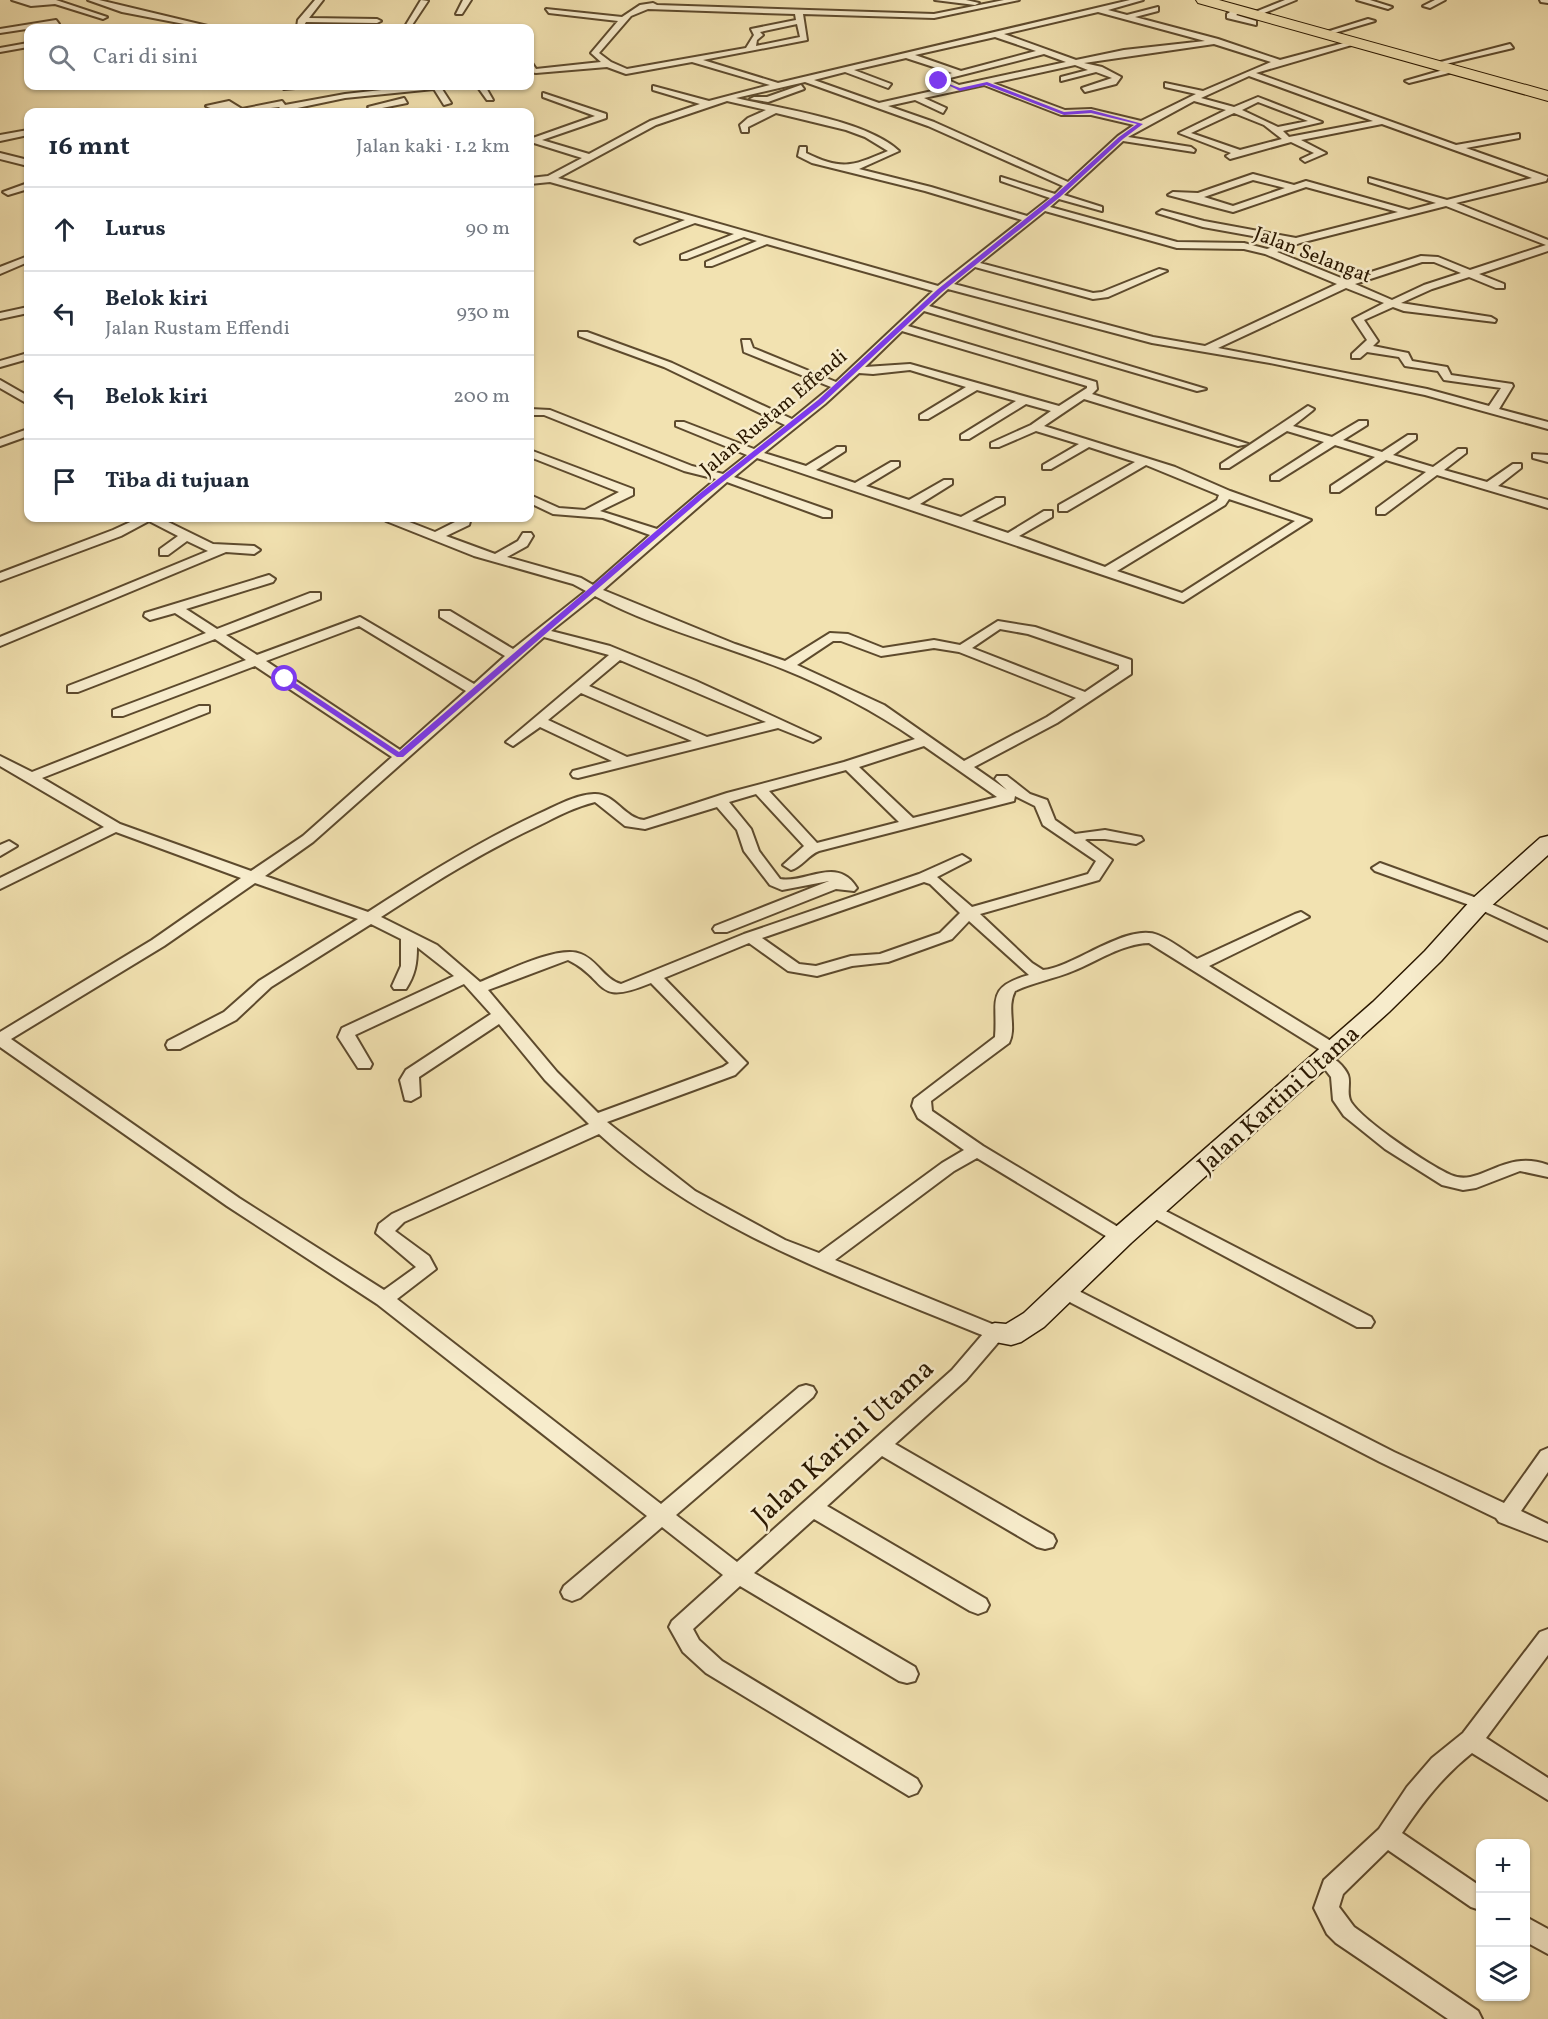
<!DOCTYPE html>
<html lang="id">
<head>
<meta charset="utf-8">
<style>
	body { margin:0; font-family:Vollkorn,serif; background:#f2f2f3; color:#1f2937 }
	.controls { position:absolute; right:18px; bottom:18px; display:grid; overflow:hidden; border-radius:12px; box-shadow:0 2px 4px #0004 }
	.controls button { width:54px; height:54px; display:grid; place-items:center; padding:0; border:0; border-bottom:2px solid #e0e1e3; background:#fff; color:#1f2937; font:30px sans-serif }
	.stop { position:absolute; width:18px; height:18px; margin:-14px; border:4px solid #7c3aed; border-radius:50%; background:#fff }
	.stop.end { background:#7c3aed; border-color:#fff; box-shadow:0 2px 6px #0008 }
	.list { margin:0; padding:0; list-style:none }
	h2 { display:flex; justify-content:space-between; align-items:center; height:78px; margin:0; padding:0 24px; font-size:26px }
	h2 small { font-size:20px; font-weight:400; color:#747a83 }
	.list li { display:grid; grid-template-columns:39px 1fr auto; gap:18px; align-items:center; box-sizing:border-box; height:84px; padding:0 24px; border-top:2px solid #e0e1e3 }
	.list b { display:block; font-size:22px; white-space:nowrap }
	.list p { margin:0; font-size:20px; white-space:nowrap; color:#747a83 }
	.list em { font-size:20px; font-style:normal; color:#747a83 }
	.icon { flex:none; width:33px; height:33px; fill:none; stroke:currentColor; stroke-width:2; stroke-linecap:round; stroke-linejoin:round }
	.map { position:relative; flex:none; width:1548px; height:2019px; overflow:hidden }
	.search { position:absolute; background:#fff; box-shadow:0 2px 4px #0004; left:24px; top:24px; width:510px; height:66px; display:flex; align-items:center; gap:15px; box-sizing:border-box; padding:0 21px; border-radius:12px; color:#747a83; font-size:22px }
	.panel { position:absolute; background:#fff; box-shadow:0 2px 4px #0004; left:24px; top:108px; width:510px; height:414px; border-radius:12px }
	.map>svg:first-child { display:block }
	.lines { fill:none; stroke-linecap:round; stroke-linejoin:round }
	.street-casing { stroke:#5d4a2d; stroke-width:4 }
	.secondary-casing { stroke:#2b1801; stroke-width:3 }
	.highway-casing { stroke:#2b1801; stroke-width:2 }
	.street { fill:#f7eccc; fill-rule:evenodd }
	.secondary { fill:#f7eccc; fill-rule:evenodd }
	.highway { fill:#f2e2b1; fill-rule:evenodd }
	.route { fill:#7c3aed }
	.labels { text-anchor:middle; stroke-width:5; stroke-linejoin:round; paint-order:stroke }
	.far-street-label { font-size:20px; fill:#2b1801; stroke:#f7eccc }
	.street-label { font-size:24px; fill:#2b1801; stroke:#f7eccc }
	.near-street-label { font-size:28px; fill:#2b1801; stroke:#f7eccc }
</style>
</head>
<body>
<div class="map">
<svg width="1548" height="2019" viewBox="0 0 1548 2019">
	<rect width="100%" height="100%" fill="#f2e2b1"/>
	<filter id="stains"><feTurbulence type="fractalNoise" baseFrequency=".00333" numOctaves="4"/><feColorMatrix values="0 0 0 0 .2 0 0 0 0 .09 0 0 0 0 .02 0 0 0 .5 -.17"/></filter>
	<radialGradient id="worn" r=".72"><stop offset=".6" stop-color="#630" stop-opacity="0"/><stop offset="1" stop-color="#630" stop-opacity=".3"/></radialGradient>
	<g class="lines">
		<defs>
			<g id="street">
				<path d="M12,0H56L107,17L103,19L55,4L31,6Z"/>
				<path d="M88,0H99L216,28H205L122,12Z"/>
				<path d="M315,0H323L309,18L377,19L381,21L377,23L306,22L303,27H297L298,20Z"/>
				<path d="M421,0L428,1L410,28H404Z"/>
				<path d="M463,0H471L462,14H456Z"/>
				<path d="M935,0H966L979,3L975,5Z"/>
				<path d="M1004,0H1019L934,18L803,14L807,40L703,60L778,83L1130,0H1143L1108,10L1127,15L1158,7V11L1135,17L1218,39L1280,60L1355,40V44L1256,73L1456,145L1519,134V138L1466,148L1548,177L1546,181L1456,203L1548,240V251L1479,274L1504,284V288H1496L1469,277L1432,289L1401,303L1491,317L1496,320L1495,322L1404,311L1393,307L1364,320L1378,341L1373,346L1408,353L1412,361L1447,367L1451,375L1512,384L1513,386L1499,409L1548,422V429L1425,395L1270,363L1152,343L948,289L929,306L1206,389L1197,391L924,311L908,326L1096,382L1097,389L1092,394L1248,444L1238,446L1084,399L1044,426L1175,467L1230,491L1311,520L1183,602L757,458L734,477L831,511V517H823L727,482L603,590L735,644L785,661L830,633L848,634L883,648L934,640L960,645L998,621L1035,627L1131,660V674L1057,723L974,767L1007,790L995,779L997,776H1007L1030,794L1047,800L1055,820L1075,834L1105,830L1141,837L1143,840L1136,844L1105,839H1087L1085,840L1112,860L1099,880L980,914L1032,963L1043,970C1074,967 1128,922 1158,935C1171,940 1185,951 1197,959L1295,914L1301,912L1309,917L1209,966L1339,1046L1341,1050L1339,1054H1327L1149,943C1121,944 1098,961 1073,971C1054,979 1034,982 1015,991C1006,1008 1017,1027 1009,1043L931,1101L932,1111L983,1146L1128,1233L1130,1237L1128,1241H1114L977,1158L954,1171L835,1260L1002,1328L1005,1333L1002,1338L966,1380L895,1444L1053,1535L1056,1541L1053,1547L1045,1549L1037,1547L882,1456L827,1506L986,1599L989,1605L986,1611L978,1614L970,1611L814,1519L754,1573L915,1667L918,1674L915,1681L907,1683L899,1681L740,1586L693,1629L699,1640L722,1661L917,1779L921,1786L917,1793L909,1796L706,1673L683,1652L669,1627L672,1621L723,1575L662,1527L580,1598L572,1601L564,1598L561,1592L564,1586L647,1516L377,1304L227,1206L0,1047V1032L152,940L241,878L116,832L0,889V878L104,827L0,766V756L32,772L199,706H209V712L42,778L120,824L251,871L303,836L392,757L255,666L123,716H113V710L246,660L215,639L78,692H68V686L206,633L175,613L150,620L144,616L145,613L269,575L275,579L273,582L186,609L217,629L310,593H320V599L226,635L257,655L360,617L474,684L505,656L440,617V611H450L513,649L586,591L573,584L474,556L386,521L384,518H399L435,532L459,520V518H471L469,525L446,536L495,554L518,541L523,533H531L533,536L527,546L507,557L581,578L593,585L650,535L603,518L553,514L530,503V495L559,508L585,510L619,492L530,457V450L633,489V495L600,511L657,529L716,479L684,471L544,415H530V409L550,410L692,466L723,474L747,455L676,426V422H684L754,449L785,425L664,367L579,336V332H587L672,363L792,419L831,387L744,352L742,340H750L753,348L836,382L933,291L767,244L712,266H706V262L757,241L744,237L687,259H681V255L734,234L695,223L640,244L635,241L637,239L685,220L550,182L530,184V178L548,176L582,158L534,143L530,144V139L595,116L543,97V93L606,114V118L542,140L589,154L650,121L700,104L653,90V86L709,101L770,85L692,62L626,74L607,67L536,73L530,72V60L536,69L601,62L591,53L618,21L549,13L546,9L622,17L640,5L653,3L657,5L934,14ZM648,9L795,14L796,20L751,29L754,35L746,48L627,69L611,62L599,53L631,16ZM1098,12L1205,41L1124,50L1076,60L1004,34ZM797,24L800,37L756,46L757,40L763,35L760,32ZM995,37L1036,51L961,71L915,55ZM1214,44L1271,62L1203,91L1165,83V87L1196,94L1141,121L1091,109L1065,110L993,83L1075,65L1088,70L1061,77V81L1096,72L1112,78L1082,88L1085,92L1116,84L1121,77L1102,67L1084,63ZM1044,54L1066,62L959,85L946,79ZM906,58L952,73L934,79L950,87L879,103L814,80L845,72L888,88L891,84L854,70ZM1249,76L1373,121L1289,137L1283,131L1322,122L1258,97L1234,107L1201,98ZM805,82L928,126L1063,186L1055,194L1001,177V181L1050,198L1027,216L931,187L859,169L899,151C866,120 781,109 736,98ZM984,85L1061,115H1091L1134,125L1118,136L1068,182L934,122L888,106L915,100L943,113L946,108L924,98ZM727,101L766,110L748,118L740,125L742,132H748V127L776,113L846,130L865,137L888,151C852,166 843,171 806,153V147H800L798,156L812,163L925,191L1022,220L938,286L558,178L656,125ZM1194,101L1226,110L1179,133L1231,153L1226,156L1230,159L1291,142L1314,153L1301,159L1305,162L1326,153L1301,140L1382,124L1532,178L1447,200L1369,178V182L1436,203L1409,210L1306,181L1294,185L1253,174L1198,193L1173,192L1168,195L1233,212L1306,187L1398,212L1296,238L1204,221L1162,210L1157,213L1203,227L1286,242L1267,249L1244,243L1177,242L1050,207L1059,199L1102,211V207L1064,195L1123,141L1194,152L1195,150L1191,147L1128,137ZM1258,102L1308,121L1278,127L1242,110ZM1234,113L1264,125L1282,139L1240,150L1191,133ZM1253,180L1285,188L1233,206L1204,197ZM1446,206L1546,245L1470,270L1438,257L1421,256L1346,280L1277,252L1300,243ZM1045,211L1177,248L1244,249L1265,254L1337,284L1205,346L1153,337L954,284L975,267L1093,299L1108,297L1167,271L1159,269L1102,292L1093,293L980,263ZM1422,262H1434L1461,273L1424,285L1392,300L1355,284ZM1346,288L1384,303L1353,319L1367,340L1352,354V358H1360L1367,352L1399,357L1405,366L1438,371L1444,380L1501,388L1489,406L1427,389L1218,348ZM902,331L1087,386V388L1059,406L910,364L865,367ZM910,370L966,387L920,415V419H928L977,390L1016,401L961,435V439H969L1026,404L1051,411L1031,425L991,443V447H999L1036,431L1079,444L1043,465V469H1051L1089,447L1135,462L1059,505V511H1067L1146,465L1219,495L1217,500L1105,567L1019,536L1052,517V511H1044L1008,533L972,521L1004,504V498H996L961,517L920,504L952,484V480H944L909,500L866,486L899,466V462H891L855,483L816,470L845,451V447H837L806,466L764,453L825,404L859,373L873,374ZM1229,499L1295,521L1182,593L1117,571L1225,505ZM595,596C654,628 721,644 783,669C830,688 874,711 915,739L844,762L727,793L644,820C624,818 615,793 594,794C574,795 556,806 538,814C478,842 423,876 368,912L265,876L313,842L544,637L609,655L506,742L513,746L540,727L612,761L573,771L571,774L573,777L578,778L778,728L813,742L820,738L696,681L610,646L551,631ZM359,626L466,691L400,750L266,661ZM1000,629L1028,634L1119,665V669L1085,692L972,648ZM833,641H841L881,656L934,648L959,652L1076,698L1047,717L964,761L884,705L797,665ZM620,660L766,722L707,737L589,686ZM581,693L692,741L627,757L548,720ZM924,746L997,797L913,818L859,767ZM846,770L899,822L817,843L769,791ZM756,794L804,846L783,865L791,870C802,867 808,855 819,851L1014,801L1015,796L1035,806L1043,825L1096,861L1088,874L972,907L937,877L970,860L962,855L957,857L919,874L744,934L621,984C604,979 597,960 581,954C559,944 503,973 480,982L437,945L381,917C433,883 484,851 540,825C558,816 575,807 595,802L625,826L645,829L717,807L737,830L744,851L770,885L782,890L829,881L715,926L713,929L715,932H727L836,889L854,891L857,888C837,855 806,884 780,879L759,851L751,829L729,802ZM924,882L930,884L960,913L940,933L880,954L851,956L816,966L799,964L762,938ZM255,883L358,919L259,981L224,1012L168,1041L166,1045L168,1049H180L236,1020L271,987L371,924L401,939V966L392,986L394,989H406C415,975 417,964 417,947L454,976L342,1028L338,1037L358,1068H370L372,1064L355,1035L464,984L491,1014L406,1070L400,1080L405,1100L411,1101L420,1096L419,1077L499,1024L545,1080L589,1124L392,1214L379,1224L376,1233L416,1267L384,1290L239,1198L11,1039L164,946ZM969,921L1029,975C985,987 998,1001 995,1037L914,1099L912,1106L918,1118L964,1150L942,1163L819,1253L785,1240L695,1191L607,1122L735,1075L747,1063L664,978L749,943L788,971L817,976L852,966L888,962L952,939ZM568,960C609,980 593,1007 651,983L729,1063L723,1067L598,1113L557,1072L488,990ZM599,1134C707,1233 849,1280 982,1335L952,1370L737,1562L676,1515L813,1397L816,1392L813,1387L806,1385L799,1387L661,1504L397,1299L436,1269L429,1256L395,1231L404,1222Z"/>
				<path d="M1285,0H1296L1257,16L1250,14Z"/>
				<path d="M1357,0H1370L1392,7L1388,9Z"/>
				<path d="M1435,0H1445L1430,8L1423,6Z"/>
				<path d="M1540,0H1548V3L1541,2Z"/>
				<path d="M1236,8L1243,10L1236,15L1256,21V25L1227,18V14Z"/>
				<path d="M1368,19L1375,21L1324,36L1320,34Z"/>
				<path d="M56,20L59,24L0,33V29Z"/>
				<path d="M28,43V47L0,52V48Z"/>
				<path d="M1510,44L1513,48L1433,67L1429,65Z"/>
				<path d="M1450,68L1453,72L1409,83L1405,81Z"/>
				<path d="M801,85L804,89L768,102L750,99L754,97H767Z"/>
				<path d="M281,86H318L284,89Z"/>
				<path d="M418,86H440L451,103L444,105L434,89L345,98L283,111L279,107L236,112C224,104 215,112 206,106L229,101L242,109L282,101L285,105L345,94Z"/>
				<path d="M477,86H485L493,100H487Z"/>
				<path d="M404,98L407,103L372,110L368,107Z"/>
				<path d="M28,130V135L0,141V135Z"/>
				<path d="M0,153L28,160V166L0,159Z"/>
				<path d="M28,183V189L8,195L3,192Z"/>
				<path d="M28,256V262L0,274V267Z"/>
				<path d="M28,307V313L0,319V313Z"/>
				<path d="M28,353V359L0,367V361Z"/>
				<path d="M0,380L28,396V404L0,388Z"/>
				<path d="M1308,406L1314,409L1312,411L1293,426L1332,437L1359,421H1367V425L1343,440L1382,452L1408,435H1416V439L1393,455L1433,467L1458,449H1466V453L1444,470L1487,482L1513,464H1521V468L1498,486L1548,500V508L1437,475L1385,514H1377V508L1426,472L1386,460L1339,492H1331V486L1375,457L1335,445L1279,480H1271V476L1324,442L1287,431L1229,468H1221V464Z"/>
				<path d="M28,429V436L0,446V439Z"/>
				<path d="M1533,454L1548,455V462L1533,458Z"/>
				<path d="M139,518H160L213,544L254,546L260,550L254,554L226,552L0,646V637L208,551L187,541L168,555H160V549L178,536L149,521L121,536L0,581V573L113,530Z"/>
				<path d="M9,841L17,846L0,856V845Z"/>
				<path d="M1380,863L1485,901L1548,930V941L1475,907L1375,871L1372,868Z"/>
				<path d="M1325,1054C1333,1056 1345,1067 1348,1075C1351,1083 1346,1093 1351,1102C1363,1121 1430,1166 1451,1175C1480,1188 1504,1148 1548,1165V1177L1520,1171L1476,1188L1463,1190L1442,1185L1385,1149L1344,1116L1333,1100L1331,1077L1317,1059Z"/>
				<path d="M1152,1204L1371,1317L1374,1322L1371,1327H1357L1146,1214L1143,1210L1146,1206Z"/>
				<path d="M1065,1284L1394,1452L1504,1503L1541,1451L1548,1448V1472L1521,1511L1548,1524V1541L1499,1522L1496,1518L1380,1462L1058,1296L1055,1291L1058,1286Z"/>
				<path d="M1548,1629V1655L1486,1738L1548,1778V1800L1472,1753C1443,1776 1423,1802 1402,1833L1480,1886V1910L1471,1907L1388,1850L1343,1894L1339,1907L1354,1927L1478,2011L1482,2019H1448L1336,1943L1327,1934L1314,1908L1324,1880L1379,1829L1407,1787L1432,1758L1463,1733L1540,1632Z"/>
				<path d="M1526,1917L1548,1929V1954L1526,1942Z"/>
			</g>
			<path id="secondary" d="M1548,836V855L1488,909L1441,961L1389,1012L1131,1243L1044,1327L1021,1342L1011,1345L985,1340L981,1333L985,1326L995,1323L1006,1324L1024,1313L1111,1231L1373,1002L1425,951L1472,899L1540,838Z"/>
			<path id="highway" d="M1196,0H1219L1548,91V101L1198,3Z"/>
		</defs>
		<use href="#street" class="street-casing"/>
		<use href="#secondary" class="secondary-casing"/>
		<use href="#highway" class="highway-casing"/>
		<use href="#street" class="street"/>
		<use href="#secondary" class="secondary"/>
		<use href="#highway" class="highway"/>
	</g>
	<path class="route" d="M938,80L960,88L987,82L1064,112L1091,110L1143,124L1123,139L1060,197L942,292L823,403L704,497L403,757H397L283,681V678H288L399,752L699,494L818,400L938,289L1056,194L1119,137L1137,124L1091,113L1064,115L986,85L960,91Z"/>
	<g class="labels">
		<g class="far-street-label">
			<text transform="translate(1313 254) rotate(21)" y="7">Jalan Selangat</text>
			<text transform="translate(773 412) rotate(-40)" y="7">Jalan Rustam Effendi</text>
		</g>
		<g class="street-label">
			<text transform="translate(1278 1099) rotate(-42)" y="8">Jalan Kartini Utama</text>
		</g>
		<g class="near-street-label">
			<text transform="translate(842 1441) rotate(-42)" y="10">Jalan Karini Utama</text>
		</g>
	</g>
	<rect width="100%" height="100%" filter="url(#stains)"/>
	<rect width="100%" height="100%" fill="url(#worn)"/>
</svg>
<div class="controls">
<button>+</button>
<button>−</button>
<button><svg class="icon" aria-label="layers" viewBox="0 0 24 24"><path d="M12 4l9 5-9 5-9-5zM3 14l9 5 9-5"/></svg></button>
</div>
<div class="stop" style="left:285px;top:679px"></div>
<div class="stop end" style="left:939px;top:81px"></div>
<div class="search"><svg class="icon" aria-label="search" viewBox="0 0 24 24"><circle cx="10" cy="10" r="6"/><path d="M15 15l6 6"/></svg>Cari di sini</div>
<section class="panel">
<h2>16 mnt<small>Jalan kaki · 1.2 km</small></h2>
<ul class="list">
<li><svg class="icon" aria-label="ahead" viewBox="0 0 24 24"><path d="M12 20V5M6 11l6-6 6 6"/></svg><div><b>Lurus</b></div><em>90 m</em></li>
<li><svg class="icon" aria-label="left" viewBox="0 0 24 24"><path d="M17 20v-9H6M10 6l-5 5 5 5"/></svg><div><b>Belok kiri</b><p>Jalan Rustam Effendi</p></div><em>930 m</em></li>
<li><svg class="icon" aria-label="left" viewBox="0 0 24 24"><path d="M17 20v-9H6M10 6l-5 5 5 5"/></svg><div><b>Belok kiri</b></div><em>200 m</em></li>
<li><svg class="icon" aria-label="arrive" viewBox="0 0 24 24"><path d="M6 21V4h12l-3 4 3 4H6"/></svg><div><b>Tiba di tujuan</b></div></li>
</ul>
</section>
</div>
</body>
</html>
